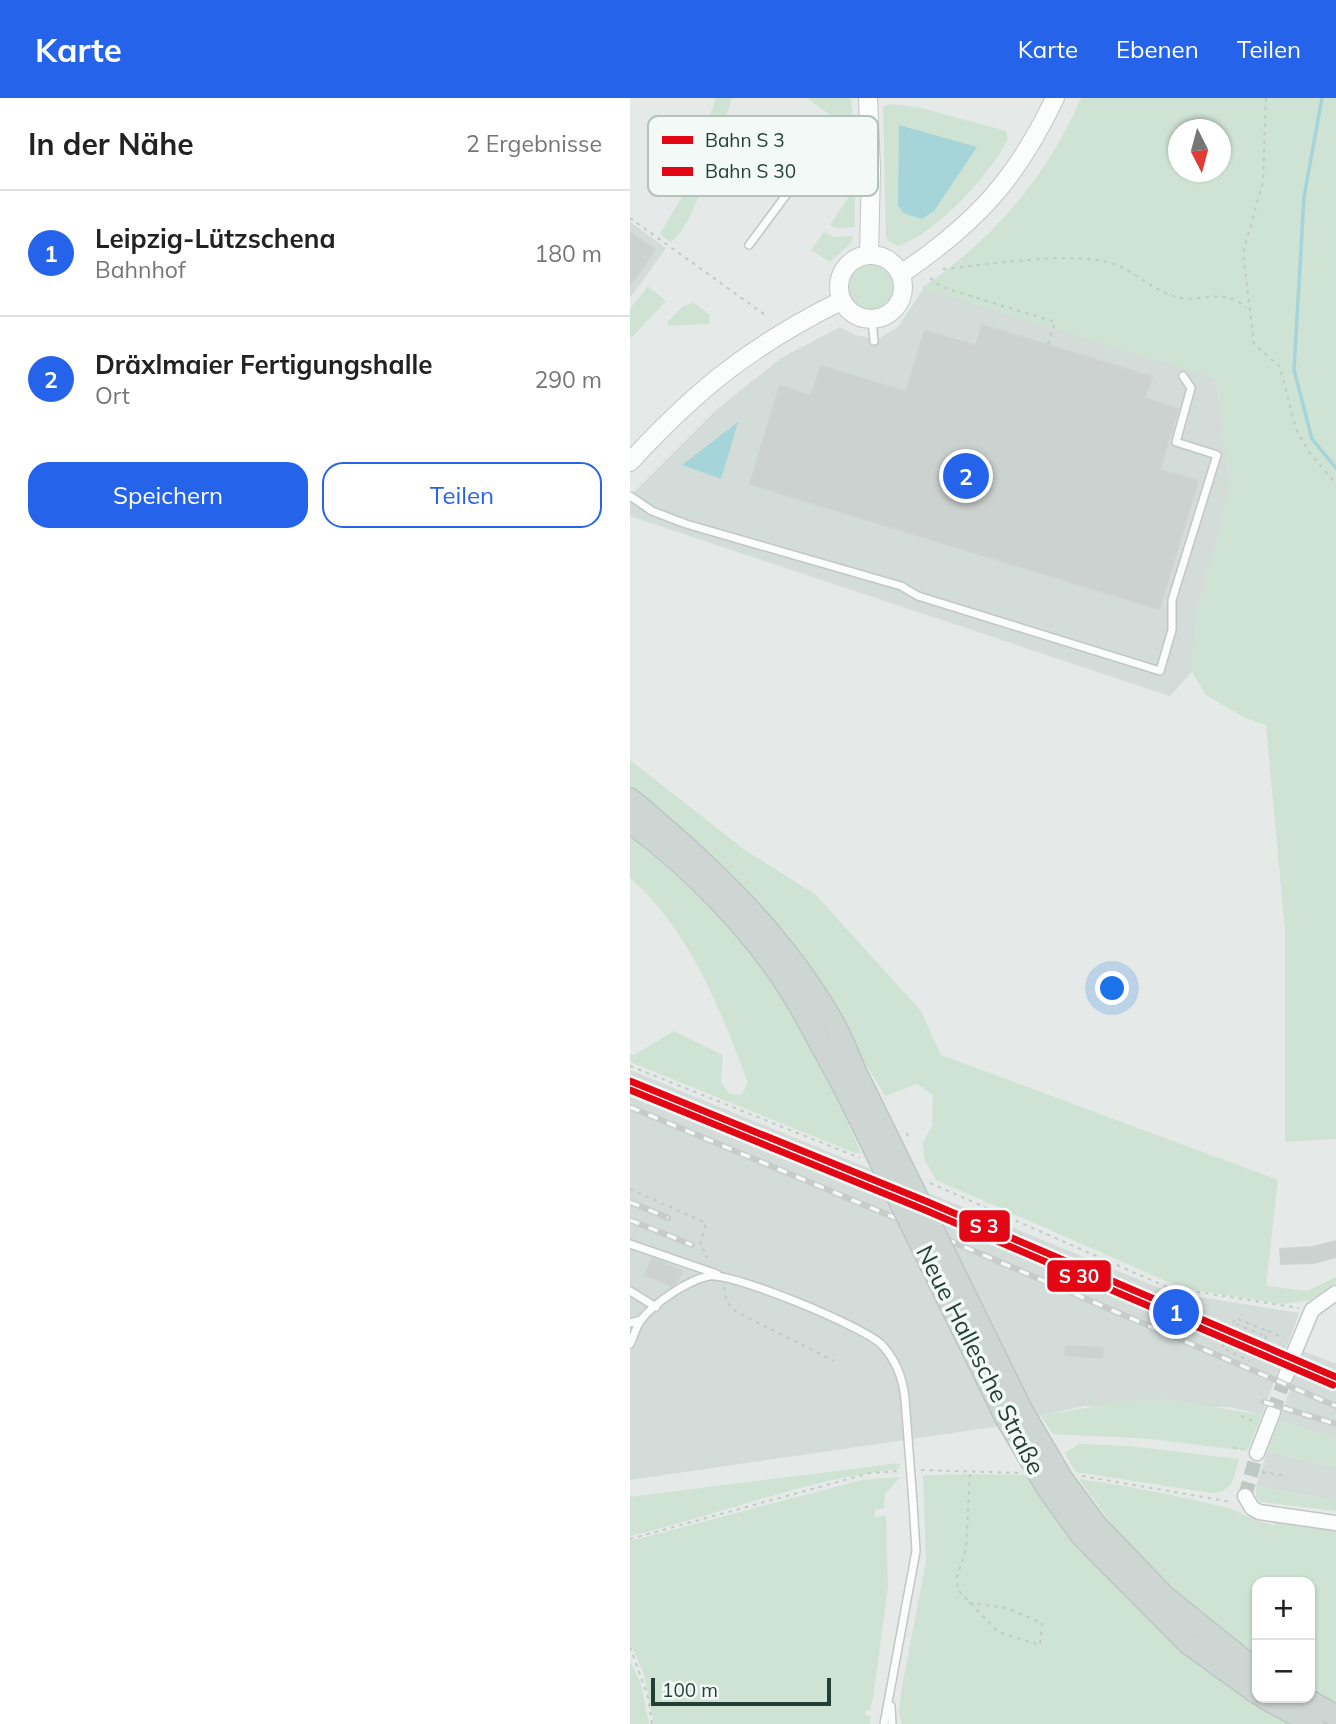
<!DOCTYPE html>
<html lang="de">
<head>
<meta charset="utf-8">
<style>
	body { margin:0; font-family:Mulish,sans-serif; background:#f6f6f6; color:#222 }
	.controls { position:absolute; right:21px; bottom:21px; display:grid; overflow:hidden; border-radius:14px; box-shadow:0 2px 5px #0004 }
	.controls button { width:63px; height:63px; display:grid; place-items:center; padding:0; border:0; border-bottom:2px solid #e0e0e0; background:#fff; color:#222; font:35px sans-serif }
	.compass { position:absolute; left:538px; top:21px; width:63px; height:63px; border-radius:50%; background:#fff; box-shadow:0 2px 5px #0004; rotate:174deg }
	.scale { position:absolute; left:21px; bottom:18px; width:180px; box-sizing:border-box; padding-left:7px; border:4px solid #223e36; border-top:0; font-size:19px; line-height:24px; white-space:nowrap; color:#223e36; -webkit-text-stroke:5px #f3f9f6; paint-order:stroke }
	.you { position:absolute; left:483px; top:891px; width:24px; height:24px; margin:-18px; border:5px solid #fff; border-radius:50%; background:#1a73e8; box-shadow:0 0 0 10px #1a73e833 }
	.badge { display:grid; place-items:center; width:46px; height:46px; border-radius:50%; background:#2563eb; color:#fff; font-size:23px; font-weight:700 }
	.pin { position:absolute; translate:-50% -50%; border:4px solid #fff; box-shadow:0 2px 7px #0006 }
	.list { margin:0; padding:0; list-style:none }
	h2 { display:flex; justify-content:space-between; align-items:center; height:91px; margin:0; padding:0 28px; font-size:30px }
	h2 small { font-size:23px; font-weight:400; color:#767676 }
	.list li { display:grid; grid-template-columns:46px 1fr auto; gap:21px; align-items:center; box-sizing:border-box; height:126px; padding:0 28px; border-top:2px solid #e0e0e0 }
	.list b { display:block; font-size:26px; white-space:nowrap }
	.list p { margin:0; font-size:23px; white-space:nowrap; color:#767676 }
	.list em { font-size:23px; font-style:normal; color:#767676 }
	.actions { display:flex; gap:14px; padding:21px 28px }
	.actions a { flex:1; padding:16px 0; border:2px solid #2563eb; border-radius:21px; text-align:center; font-size:24px; color:#2563eb }
	.actions .main { background:#2563eb; color:#fff }
	.map { position:relative; flex:none; width:706px; height:1626px; overflow:hidden }
	header { display:flex; align-items:center; gap:42px; box-sizing:border-box; height:98px; padding:0 35px; background:#2563eb; color:#fff }
	header strong { font-size:33px }
	nav { display:flex; gap:38px; margin-inline-start:auto; font-size:24px }
	main { display:flex }
	aside { flex:1; background:#fff }
	.map>svg:first-child { display:block }
	.built { fill:#d3dcd8 }
	.green { fill:#cee3d4; fill-rule:evenodd }
	.water { fill:#a5d4d9 }
	.lines { fill:none; stroke-linecap:round; stroke-linejoin:round }
	.stream { stroke:#a5d4d9; stroke-width:3.5 }
	.building { fill:#ccd2cf; stroke:#ced3d1; stroke-width:2 }
	.minor-tunnel { stroke:#bec8c4; stroke-width:14; stroke-dasharray:14 7; stroke-linecap:butt }
	.service-casing { stroke:#c2c7c5; stroke-width:10 }
	.minor-casing { stroke:#c2c7c5; stroke-width:17 }
	.tertiary-casing { stroke:#c2c7c5; stroke-width:20 }
	.primary-casing { stroke:#bdc6c3; stroke-width:24 }
	.path { stroke:#c1cac6; stroke-width:2; stroke-dasharray:3.5 5; stroke-linecap:butt }
	.service { stroke:#fbfcfc; stroke-width:7 }
	.minor { stroke:#fbfcfc; stroke-width:14 }
	.tertiary { stroke:#fbfcfc; stroke-width:18 }
	.primary { stroke:#ced6d4; stroke-width:21 }
	.rail-casing { stroke:#c7cbca; stroke-width:6 }
	.rail { stroke:#f3f9f6; stroke-width:3.5; stroke-dasharray:10; stroke-linecap:butt }
	.service-bridge-casing { stroke:#c2c7c5; stroke-width:10; stroke-linecap:butt }
	.primary-bridge-casing { stroke:#bdc6c3; stroke-width:24; stroke-linecap:butt }
	.service-bridge { stroke:#fbfcfc; stroke-width:7 }
	.primary-bridge { stroke:#ced6d4; stroke-width:21 }
	.rail-1-casing { stroke:#f3f9f6; stroke-width:12 }
	.rail-2-casing { stroke:#f3f9f6; stroke-width:12 }
	.rail-1 { stroke:#e30614; stroke-width:7 }
	.rail-2 { stroke:#e30614; stroke-width:7 }
	.labels { text-anchor:middle; stroke-width:7; stroke-linejoin:round; paint-order:stroke }
	.street-label { font-size:24px; fill:#223e36; stroke:#f3f9f6 }
	.key { fill:#f3f9f6; stroke:#b4c1bc; stroke-width:2 }
	.key-label { font-size:19px; fill:#223e36 }
	.line-badge { stroke:#f3f9f6; stroke-width:2.5 }
	.badge-label { font-size:19px; text-anchor:middle; font-weight:bold; fill:#fff }
</style>
</head>
<body>
<header>
<strong>Karte</strong>
<nav><a>Karte</a><a>Ebenen</a><a>Teilen</a></nav>
</header>
<main>
<aside>
<h2>In der Nähe<small>2 Ergebnisse</small></h2>
<ul class="list">
<li><span class="badge">1</span><div><b>Leipzig-Lützschena</b><p>Bahnhof</p></div><em>180 m</em></li>
<li><span class="badge">2</span><div><b>Dräxlmaier Fertigungshalle</b><p>Ort</p></div><em>290 m</em></li>
</ul>
<div class="actions"><a class="main">Speichern</a><a>Teilen</a></div>
</aside>
<div class="map">
<svg width="706" height="1626" viewBox="0 0 706 1626">
	<rect width="100%" height="100%" fill="#e5eae8"/>
	<g class="built">
		<path d="M0,124L36,150L0,200Z"/>
		<path d="M296,187L585,280L601,388L566,518L562,574L540,598L0,418V398L86,312L151,260L210,229L225,237L248,241L268,229Z"/>
		<path d="M0,972L539,1194L669,1215L632,1317L600,1309L454,1308L364,1329L0,1382Z"/>
		<path d="M674,1253L706,1266V1341L649,1323Z"/>
		<path d="M637,1354L706,1369V1402L626,1388Z"/>
	</g>
	<g class="green">
		<path d="M86,0H102C92,29 64,133 40,144L30,136L53,97Z"/>
		<path d="M177,0H221L224,35Z"/>
		<path d="M451,0H706V1041L655,1044V832L636,627L615,620L576,597L562,574L566,518L601,388L585,280L291,190C362,143 417,79 451,0ZM548,32H590V74H548Z"/>
		<path d="M260,6L287,9L376,33L378,41C359,77 307,135 268,148L258,143L256,138L253,9Z"/>
		<path d="M216,46H225V129L206,130L200,127L221,95L185,67L197,53Z"/>
		<path d="M194,134L204,139L224,138L221,145L200,164L181,152Z"/>
		<circle cx="241" cy="188" r="28"/>
		<path d="M18,188L36,203L0,241V211Z"/>
		<path d="M64,205L80,217L79,226L39,228L37,225L53,208Z"/>
		<path d="M0,662L115,752L186,797L291,913L311,957L648,1082L636,1188L677,1193L706,1179V1185L680,1202L651,1206L552,1190L306,1082L294,1061L293,1045L302,1027L303,997L287,986L255,998L177,867L100,774L0,689Z"/>
		<path d="M0,739C58,786 122,845 160,910C188,956 209,1006 231,1055H225L0,964V956L4,957L44,933L93,957L91,985L100,996L111,997L118,985C91,913 60,832 0,780Z"/>
		<path d="M536,1301L632,1317L617,1353L521,1341L423,1336L411,1318L493,1303Z"/>
		<path d="M649,1323L706,1341V1369L637,1354Z"/>
		<path d="M449,1346L499,1348L609,1361C604,1379 603,1394 582,1395L446,1374L435,1355Z"/>
		<path d="M269,1365L270,1371C178,1380 90,1417 0,1438V1399Z"/>
		<path d="M350,1376L396,1377L450,1454L453,1452L519,1522L588,1578L663,1626H272L269,1616L271,1594L296,1463L293,1377Z"/>
		<path d="M270,1379L255,1396L254,1411H245V1419L256,1418L258,1490L243,1600L240,1613L236,1612L235,1616L241,1619L240,1626H24L13,1573L0,1546V1443L232,1382Z"/>
		<path d="M449,1381C498,1388 546,1397 594,1409C612,1414 624,1424 644,1427L645,1422L706,1431V1611L680,1597V1484H627V1565L513,1469Z"/>
		<path d="M626,1388L706,1402V1413L631,1404L626,1400Z"/>
		<path d="M0,1563L11,1586L19,1626H0Z"/>
	</g>
	<g class="water">
		<path d="M269,27L347,49L304,113L292,121L273,115L268,107Z"/>
		<path d="M108,324L91,381L52,367Z"/>
	</g>
	<g class="lines">
		<path class="stream" d="M692,0L674,99L664,272L682,341L706,370"/>
	</g>
	<g class="building">
		<path d="M0,134L25,152L0,187Z"/>
		<path d="M352,227L522,279L515,300L548,311L530,372L568,383L529,511L120,386L150,288L181,298L191,268L276,294L295,233L346,248Z"/>
		<path d="M706,1143V1159L684,1165L651,1166L650,1151L683,1149Z"/>
		<path d="M22,1160L52,1173L46,1185L42,1188L15,1177Z"/>
		<path d="M436,1248L473,1250L472,1260L435,1257Z"/>
	</g>
	<g class="lines">
		<g class="minor-tunnel">
			<path d="M643,1314L655,1280"/>
			<path d="M615,1398L627,1355"/>
		</g>
		<defs>
			<g id="service">
				<path d="M119,147L200,38L240,40"/>
				<path d="M242,221L244,243"/>
				<path d="M0,398L22,413L56,426L271,488L288,498L530,573L542,532V502L587,357L546,344L561,290L553,278"/>
				<path d="M0,1146L87,1176"/>
				<path d="M0,1193L26,1209"/>
				<path d="M0,1225L11,1222"/>
				<path d="M0,1246C4,1239 6,1228 11,1222C24,1205 58,1182 79,1178C102,1174 235,1229 252,1247C266,1262 273,1281 275,1301"/>
				<path d="M261,1608L262,1626"/>
				<path d="M254,1626L286,1453L283,1405"/>
			</g>
			<g id="minor">
				<path d="M664,1255L682,1212L706,1195"/>
				<path d="M655,1280L658,1272"/>
				<path d="M627,1355L643,1314"/>
				<path d="M615,1398L622,1410L629,1414L706,1425"/>
			</g>
			<g id="tertiary">
				<path d="M238,0L241,71L239,156"/>
				<circle cx="241" cy="189" r="32"/>
				<path d="M271,176C346,125 386,82 425,0"/>
				<path d="M0,364C67,291 122,247 211,203"/>
			</g>
			<g id="primary">
				<path d="M0,701C77,765 150,833 201,921C212,939 219,960 228,979"/>
				<path d="M0,724C60,769 120,828 160,892C179,922 195,955 213,987"/>
				<path d="M466,1427L534,1498L627,1573"/>
				<path d="M452,1438L558,1545L627,1595"/>
				<path d="M635,1600L683,1626"/>
				<path d="M674,1600L706,1618"/>
			</g>
		</defs>
		<use href="#service" class="service-casing"/>
		<use href="#minor" class="minor-casing"/>
		<use href="#tertiary" class="tertiary-casing"/>
		<use href="#primary" class="primary-casing"/>
		<g class="path">
			<path d="M636,0L633,84L613,155L624,246L650,269L666,331L679,354L706,386"/>
			<path d="M0,120L138,219"/>
			<path d="M313,171C357,167 444,152 484,166C506,174 527,196 551,200C574,203 598,190 616,210"/>
			<path d="M300,180L312,189L425,224L418,247"/>
			<path d="M0,968L230,1060"/>
			<path d="M277,1035L279,1043"/>
			<path d="M300,1085L537,1189L669,1210"/>
			<path d="M0,1091L76,1125L70,1147L77,1156L76,1160"/>
			<path d="M389,1136L392,1138"/>
			<path d="M382,1153L384,1155"/>
			<path d="M94,1189L97,1204L105,1213L204,1263"/>
			<path d="M603,1225L605,1220L637,1233"/>
			<path d="M601,1230L603,1225L635,1238"/>
			<path d="M635,1241L638,1233L654,1240"/>
			<path d="M595,1242L594,1246L620,1257"/>
			<path d="M594,1246L592,1250L620,1263"/>
			<path d="M611,1318L626,1324"/>
			<path d="M603,1350L613,1351"/>
			<path d="M291,1372L390,1375"/>
			<path d="M632,1374L657,1378"/>
			<path d="M452,1378L602,1404"/>
			<path d="M0,1441L240,1375L271,1373"/>
			<path d="M339,1505L377,1510L412,1525L410,1547L368,1534L328,1492L327,1479L336,1451L340,1374"/>
			<path d="M0,1549L18,1599L22,1626"/>
		</g>
		<use href="#service" class="service"/>
		<use href="#minor" class="minor"/>
		<use href="#tertiary" class="tertiary"/>
		<use href="#primary" class="primary"/>
		<defs>
			<g id="rail">
				<path d="M0,1009L268,1121"/>
				<path d="M0,1104L38,1120"/>
				<path d="M0,1122L62,1147"/>
				<path d="M316,1141L706,1308"/>
				<path d="M634,1304L706,1326"/>
			</g>
		</defs>
		<use href="#rail" class="rail-casing"/>
		<use href="#rail" class="rail"/>
		<defs>
			<path id="service-bridge" d="M275,1301L283,1405"/>
			<g id="primary-bridge">
				<path d="M228,979L392,1313L432,1381L466,1427"/>
				<path d="M213,987L376,1320L418,1391L452,1438"/>
			</g>
		</defs>
		<use href="#service-bridge" class="service-bridge-casing"/>
		<use href="#primary-bridge" class="primary-bridge-casing"/>
		<use href="#service-bridge" class="service-bridge"/>
		<use href="#primary-bridge" class="primary-bridge"/>
		<defs>
			<path id="rail-1" d="M0,983L298,1104L706,1279"/>
			<path id="rail-2" d="M0,992L295,1112L703,1287"/>
		</defs>
		<use href="#rail-1" class="rail-1-casing"/>
		<use href="#rail-2" class="rail-2-casing"/>
		<use href="#rail-1" class="rail-1"/>
		<use href="#rail-2" class="rail-2"/>
	</g>
	<g class="labels">
		<g class="street-label">
			<text transform="translate(350 1262) rotate(63)" y="8">Neue Hallesche Straße</text>
		</g>
	</g>
	<rect x="18" y="18" width="230" height="80" rx="10" class="key"/>
	<rect x="32" y="38" width="31" height="8" fill="#e30614"/>
	<rect x="32" y="69" width="31" height="9" fill="#e30614"/>
	<g class="key-label">
		<text x="75" y="49">Bahn S 3</text>
		<text x="75" y="80">Bahn S 30</text>
	</g>
	<g class="line-badge">
		<rect x="328" y="1111" width="53" height="34" rx="7" fill="#e30614"/>
		<rect x="416" y="1161" width="66" height="34" rx="7" fill="#e30614"/>
	</g>
	<g class="badge-label">
		<text x="354" y="1135">S 3</text>
		<text x="449" y="1185">S 30</text>
	</g>
</svg>
<div class="controls">
<button>+</button>
<button>−</button>
</div>
<svg class="compass" viewBox="-18 -18 36 36"><path d="M0-13l5 13h-10z" fill="#e53935"/><path d="M0 13l5-13h-10z" fill="#767676"/></svg>
<div class="scale">100 m</div>
<div class="you"></div>
<div class="pin badge" style="left:546px;top:1214px">1</div>
<div class="pin badge" style="left:336px;top:378px">2</div>
</div>
</main>
</body>
</html>
